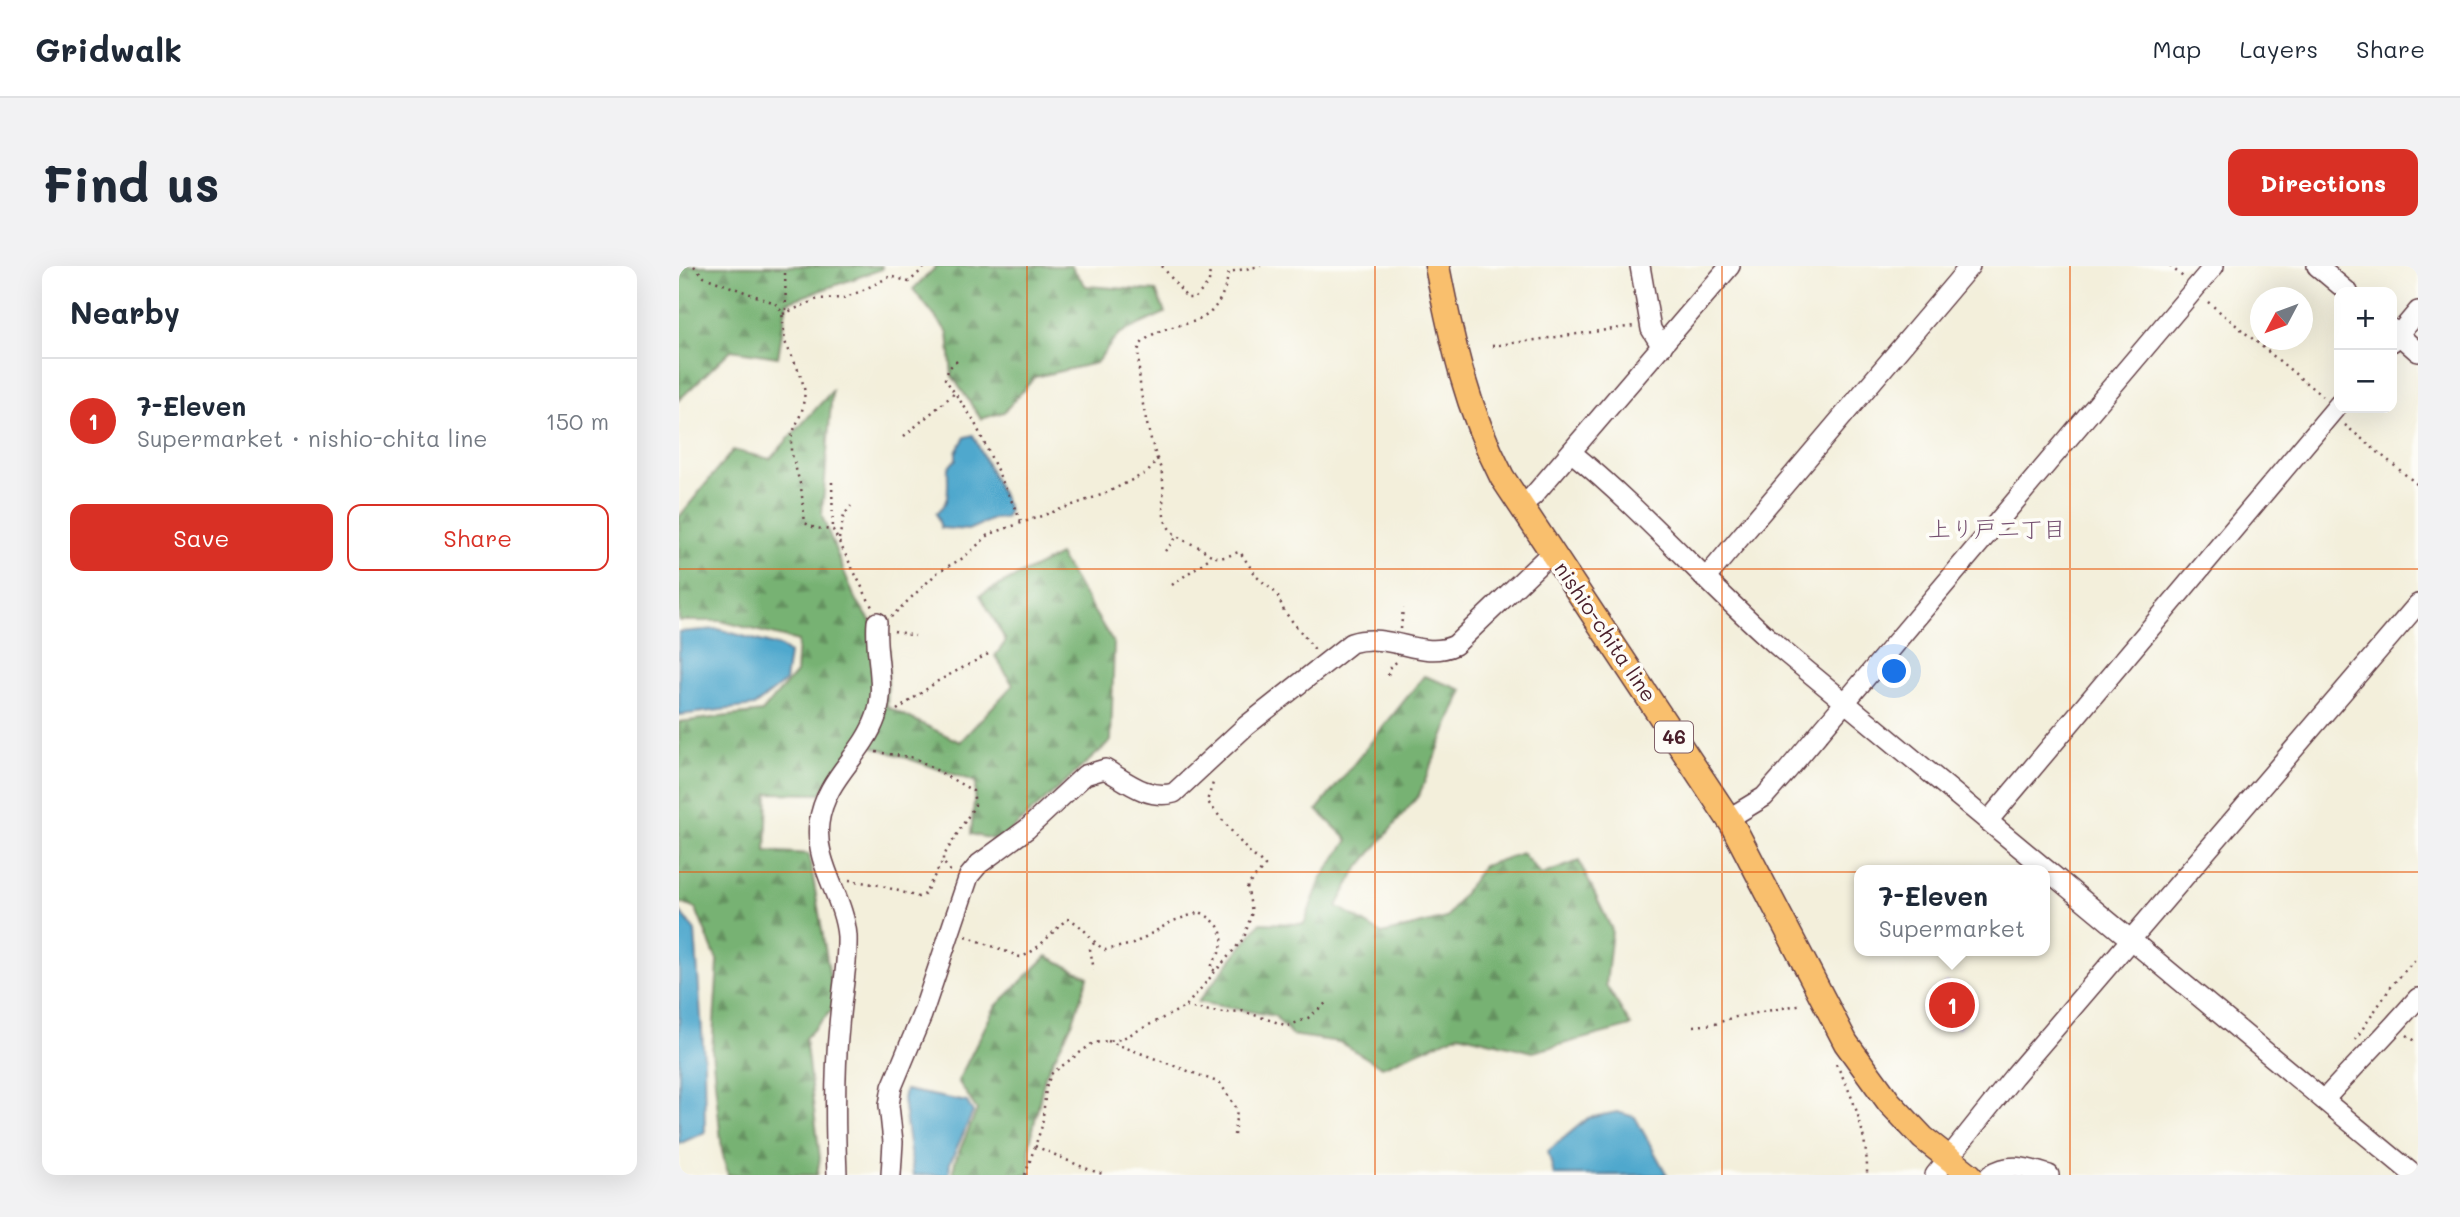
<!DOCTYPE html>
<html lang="en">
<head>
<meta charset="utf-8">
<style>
	body { margin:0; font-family:Mali,"Klee One",sans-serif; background:#f2f2f3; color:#1f2937 }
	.controls { position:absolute; right:21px; top:21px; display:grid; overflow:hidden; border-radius:14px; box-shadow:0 7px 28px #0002 }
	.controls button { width:63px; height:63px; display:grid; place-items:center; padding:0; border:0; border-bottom:2px solid #e0e1e3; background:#fff; color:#1f2937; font:35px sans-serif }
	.compass { position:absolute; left:1571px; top:21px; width:63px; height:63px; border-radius:50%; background:#fff; box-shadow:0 7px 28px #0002; rotate:229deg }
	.you { position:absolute; left:1216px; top:406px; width:24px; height:24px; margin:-18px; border:5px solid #fff; border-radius:50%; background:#1a73e8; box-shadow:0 0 0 10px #1a73e833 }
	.badge { display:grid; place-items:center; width:46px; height:46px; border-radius:50%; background:#d93025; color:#fff; font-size:23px; font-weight:700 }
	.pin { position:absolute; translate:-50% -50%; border:4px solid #fff; box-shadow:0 2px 7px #0006 }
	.popup { position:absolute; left:1175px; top:599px; width:196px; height:91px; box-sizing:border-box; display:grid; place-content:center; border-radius:14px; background:#fff; filter:drop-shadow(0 2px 5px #0005); font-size:23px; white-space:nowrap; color:#747a83 }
	.popup b { font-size:26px; color:#1f2937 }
	.popup::after { content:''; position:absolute; left:50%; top:100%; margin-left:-14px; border:14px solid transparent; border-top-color:#fff }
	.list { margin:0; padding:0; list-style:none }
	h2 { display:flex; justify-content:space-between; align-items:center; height:91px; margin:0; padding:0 28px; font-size:30px }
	h2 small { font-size:23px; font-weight:400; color:#747a83 }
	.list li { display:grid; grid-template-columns:46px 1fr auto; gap:21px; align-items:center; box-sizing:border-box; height:126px; padding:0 28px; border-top:2px solid #e0e1e3 }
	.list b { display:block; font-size:26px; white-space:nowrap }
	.list p { margin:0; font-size:23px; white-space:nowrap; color:#747a83 }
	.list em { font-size:23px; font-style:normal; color:#747a83 }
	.actions { display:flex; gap:14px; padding:21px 28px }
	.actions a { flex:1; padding:16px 0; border:2px solid #d93025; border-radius:14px; text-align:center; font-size:24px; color:#d93025 }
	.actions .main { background:#d93025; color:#fff }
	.map { position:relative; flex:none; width:1739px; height:909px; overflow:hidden; border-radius:14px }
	header { display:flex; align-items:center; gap:42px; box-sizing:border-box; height:98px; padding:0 35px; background:#fff; border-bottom:2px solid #e0e1e3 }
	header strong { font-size:33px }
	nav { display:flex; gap:38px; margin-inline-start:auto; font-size:24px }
	.intro { display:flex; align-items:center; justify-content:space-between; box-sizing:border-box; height:168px; padding:0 42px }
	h1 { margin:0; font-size:49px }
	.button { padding:18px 32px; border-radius:14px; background:#d93025; color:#fff; font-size:24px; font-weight:700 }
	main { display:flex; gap:42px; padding:0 42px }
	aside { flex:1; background:#fff; border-radius:14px; box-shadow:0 7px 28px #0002 }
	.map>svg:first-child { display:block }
	.forest { fill:url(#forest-firs); stroke:#60684f; stroke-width:2 }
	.water { fill:#50a8cd; stroke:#4d647c; stroke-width:2 }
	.building { fill:#c1a7ed }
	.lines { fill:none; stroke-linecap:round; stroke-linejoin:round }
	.minor-casing { stroke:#633e45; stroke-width:22 }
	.major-casing { stroke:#633e45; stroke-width:27 }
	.path { stroke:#633e45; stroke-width:2.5; stroke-dasharray:2 5; stroke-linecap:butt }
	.minor { stroke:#fff; stroke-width:19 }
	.major { stroke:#f9bf6d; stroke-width:24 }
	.grid { fill:none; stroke:#e8590c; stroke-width:2; stroke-opacity:0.55 }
	.labels { text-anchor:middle; stroke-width:7; stroke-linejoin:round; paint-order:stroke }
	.shield { fill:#fdfcf7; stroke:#806168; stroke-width:2 }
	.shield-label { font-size:19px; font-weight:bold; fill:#4a1f2b }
	.street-label { font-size:21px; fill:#4a1f2b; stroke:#fdfcf7 }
	.neighbourhood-label { font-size:23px; fill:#744f6f; stroke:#fdfcf7 }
</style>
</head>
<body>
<header>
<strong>Gridwalk</strong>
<nav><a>Map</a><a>Layers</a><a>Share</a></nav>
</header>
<div class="intro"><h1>Find us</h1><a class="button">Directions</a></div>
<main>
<aside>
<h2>Nearby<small></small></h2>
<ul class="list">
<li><span class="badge">1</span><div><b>7-Eleven</b><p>Supermarket · nishio-chita line</p></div><em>150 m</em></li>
</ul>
<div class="actions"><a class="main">Save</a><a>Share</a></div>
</aside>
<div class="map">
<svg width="1739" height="909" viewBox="0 0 1739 909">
	<defs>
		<pattern id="forest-firs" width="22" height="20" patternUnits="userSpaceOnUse" patternTransform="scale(1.75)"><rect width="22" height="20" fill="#77b273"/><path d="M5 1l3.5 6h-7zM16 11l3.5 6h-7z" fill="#64905f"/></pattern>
	</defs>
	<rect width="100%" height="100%" fill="#fdfcf7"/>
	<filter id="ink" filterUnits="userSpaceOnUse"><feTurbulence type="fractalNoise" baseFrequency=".0143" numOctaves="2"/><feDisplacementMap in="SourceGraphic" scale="14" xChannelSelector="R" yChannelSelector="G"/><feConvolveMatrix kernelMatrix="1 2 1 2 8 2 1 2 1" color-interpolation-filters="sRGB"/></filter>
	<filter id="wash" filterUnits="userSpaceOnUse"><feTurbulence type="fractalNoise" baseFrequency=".00686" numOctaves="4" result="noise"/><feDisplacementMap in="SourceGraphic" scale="28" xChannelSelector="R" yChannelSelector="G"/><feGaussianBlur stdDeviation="1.57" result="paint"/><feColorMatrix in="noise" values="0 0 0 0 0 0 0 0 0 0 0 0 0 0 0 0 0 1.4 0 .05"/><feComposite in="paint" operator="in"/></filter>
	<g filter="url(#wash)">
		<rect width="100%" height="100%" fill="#f3efdb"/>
		<g class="forest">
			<path d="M0,0H203V3L108,36L99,91L52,84L0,134Z"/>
			<path d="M258,0H392L407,20L477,25L486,47L440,68L417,97L356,111L325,146L302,153L273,110L269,67L234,23Z"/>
			<path d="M153,125L143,250L175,330L210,383L208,441L281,476L334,419L316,390L327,375L301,329L380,289L435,378L432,475L320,575L292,568L297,516L178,475L141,528L89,527L87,585L130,588L156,741L126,772L141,892L138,909H49L43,885L33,785L39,697L17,643L0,636V456L83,446L117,407L119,375L42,355H0V251L54,184L91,193Z"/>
			<path d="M745,410L784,424L740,529L677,605L658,640L703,668L767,652L804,600L843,587L862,609L900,595L933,664L927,719L952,760L854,786L780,768L703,801L660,776L612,769L596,750L519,736L581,657L625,658L642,613L669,574L638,544Z"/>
			<path d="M368,690L409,711L394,755L366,810L351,877V909H274L276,895L298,844L279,815L316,741Z"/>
		</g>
		<g class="water">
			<path d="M294,169L330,244L326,252L314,253L289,264L262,262L257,247C273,237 268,219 269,202L277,193V186L286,171Z"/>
			<path d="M39,363L102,381L110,388L106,416L75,440L0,449V366Z"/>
			<path d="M0,644L16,665L25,794L26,866L0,878Z"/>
			<path d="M226,824L288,836L294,846L271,897L270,909H234L224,833Z"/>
			<path d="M938,846L956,851L988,909H875L869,885L909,852Z"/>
		</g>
		<g id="blocks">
			<path class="building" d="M1267,715L1297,742L1279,763L1249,737Z"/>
		</g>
	</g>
	<g filter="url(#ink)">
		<use href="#blocks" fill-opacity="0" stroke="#633e45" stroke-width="2"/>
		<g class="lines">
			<defs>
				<g id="minor">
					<path d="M961,0L972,63L983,81"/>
					<path d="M1638,0L1669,26"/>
					<path d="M1713,63L1739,86"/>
					<path d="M1713,76L1739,45"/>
					<path d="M892,186C967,247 1030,321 1103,384L1735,909"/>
					<path d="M841,240L854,230L1051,0"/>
					<path d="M1026,313L1291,0"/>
					<path d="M1309,555L1660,138"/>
					<path d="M1053,558L1057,548L1085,531L1108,505L1535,0"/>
					<path d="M1645,834C1676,799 1709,767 1739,732"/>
					<path d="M158,909C156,859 155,810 160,760C162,730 169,700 168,670C165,631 135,598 140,557C146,512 183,491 197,451C208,418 195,389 198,356"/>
					<path d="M212,909L214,876L210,839L213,821L243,749L290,610L300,598L348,563L406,509L426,503C448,516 469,534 495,527L567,460L672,377C712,365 743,395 776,379L873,286"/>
					<path d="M1256,909L1335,810L1739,338"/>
					<path d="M1311,909C1331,896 1348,902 1370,909"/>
				</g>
				<path id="major" d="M758,0C773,76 787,141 823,211L1053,558L1167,777L1210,836L1244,872L1291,909"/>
			</defs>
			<use href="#minor" class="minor-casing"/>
			<use href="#major" class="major-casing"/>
			<g class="path">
				<path d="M15,0L25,11L96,37L103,46L106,76L122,110L126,126L123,145L112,171V185L122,221L126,257L136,262L154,264L193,341"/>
				<path d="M483,0L508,32H516L530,17L531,0"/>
				<path d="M1491,0L1504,11"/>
				<path d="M106,7L107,45"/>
				<path d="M1529,36L1643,130"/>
				<path d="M104,48L139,33L164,32L180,26L212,10L230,16L247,0"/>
				<path d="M813,80L956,60"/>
				<path d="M278,95L270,102L266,113L294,153L342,255"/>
				<path d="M1666,159L1739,219"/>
				<path d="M225,170L276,127"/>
				<path d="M478,193C496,230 464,260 516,279C526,283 533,294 545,291C551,290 555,287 561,286L578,311L598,328L605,345L637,385"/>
				<path d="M153,216L154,264"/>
				<path d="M160,273L165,249L172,240"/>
				<path d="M486,285L497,272"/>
				<path d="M493,319L532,291"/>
				<path d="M212,351L259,306L284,292L311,268L425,228L469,206L478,193C466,156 458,119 460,80C493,43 535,79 550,6L582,0"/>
				<path d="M722,363L724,342"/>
				<path d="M215,365L236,370"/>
				<path d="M709,409L711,401L719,395"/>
				<path d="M218,444L259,415L313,386"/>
				<path d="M197,486L236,492L294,525L296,539L264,591V596L273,607"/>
				<path d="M170,614L200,619L239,631L245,629L263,596"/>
				<path d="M287,670L341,691C356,688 375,664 388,653C404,657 412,676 426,684L454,678L494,655L521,646C536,654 547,664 542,682C540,690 533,695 532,703L537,705"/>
				<path d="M415,677L411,683L415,704"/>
				<path d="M507,741L544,747L563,745L609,760L629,752L647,737"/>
				<path d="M1015,760L1036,758L1052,752L1124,738"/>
				<path d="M1728,769L1739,777"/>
				<path d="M1676,774L1714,718L1739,690"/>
				<path d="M429,775L541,817L558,843L555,869"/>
				<path d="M1157,798C1175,831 1189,871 1188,909"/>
				<path d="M356,880C380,890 402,902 427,909"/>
				<path d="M346,909L363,860L367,822L372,808L414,777L442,773L506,741L565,672L573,646L568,620L586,600L568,584L528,535L535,514"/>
			</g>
			<use href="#minor" class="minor"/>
			<use href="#major" class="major"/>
		</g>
	</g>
	<path class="grid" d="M348,0V909M696,0V909M1043,0V909M1391,0V909M0,303H1739M0,606H1739"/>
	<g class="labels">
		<rect class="shield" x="976" y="455.5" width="38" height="31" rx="5"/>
		<g class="shield-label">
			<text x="995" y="478">46</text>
		</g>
		<g class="street-label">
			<text transform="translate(926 366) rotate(56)" y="7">nishio-chita line</text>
		</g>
		<g class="neighbourhood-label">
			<text x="1318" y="271">上り戸二丁目</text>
		</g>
	</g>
</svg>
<div class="controls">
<button>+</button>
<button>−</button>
</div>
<svg class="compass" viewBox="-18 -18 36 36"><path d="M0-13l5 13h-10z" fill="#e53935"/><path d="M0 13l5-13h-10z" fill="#747a83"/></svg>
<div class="you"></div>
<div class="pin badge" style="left:1273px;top:739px">1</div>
<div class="popup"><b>7-Eleven</b>Supermarket</div>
</div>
</main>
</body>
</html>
